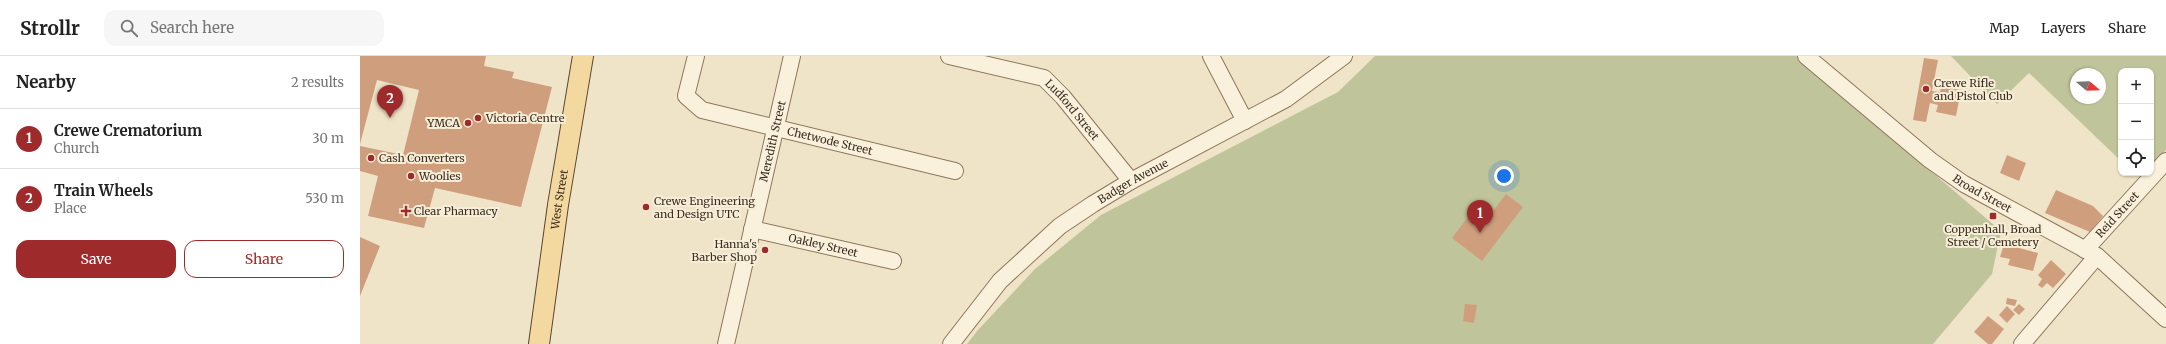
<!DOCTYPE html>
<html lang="en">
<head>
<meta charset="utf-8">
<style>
	body { margin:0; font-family:Merriweather,serif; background:#f6f6f6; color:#222 }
	.controls { position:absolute; right:12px; top:12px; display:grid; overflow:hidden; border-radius:8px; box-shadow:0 1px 3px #0004 }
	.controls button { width:36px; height:36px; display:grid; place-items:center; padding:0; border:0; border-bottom:1px solid #e0e0e0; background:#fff; color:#222; font:20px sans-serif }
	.compass { position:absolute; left:1710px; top:12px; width:36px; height:36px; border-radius:50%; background:#fff; box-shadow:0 1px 3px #0004; rotate:109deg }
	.you { position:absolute; left:1144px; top:120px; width:14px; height:14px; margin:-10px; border:3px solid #fff; border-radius:50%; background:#1a73e8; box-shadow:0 0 0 6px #1a73e833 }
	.badge { display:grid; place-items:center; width:26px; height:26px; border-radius:50%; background:#9e2a2b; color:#fff; font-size:13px; font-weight:700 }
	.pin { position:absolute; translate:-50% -33px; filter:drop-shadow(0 1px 2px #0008) }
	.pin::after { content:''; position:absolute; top:21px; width:14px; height:12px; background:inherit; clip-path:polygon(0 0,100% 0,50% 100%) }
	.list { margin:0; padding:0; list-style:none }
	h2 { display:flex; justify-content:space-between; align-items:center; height:52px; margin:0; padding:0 16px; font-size:17px }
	h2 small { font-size:13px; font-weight:400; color:#767676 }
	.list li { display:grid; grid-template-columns:26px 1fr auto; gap:12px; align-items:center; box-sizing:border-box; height:60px; padding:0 16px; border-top:1px solid #e0e0e0 }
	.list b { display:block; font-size:15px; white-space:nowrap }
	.list p { margin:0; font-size:13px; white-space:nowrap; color:#767676 }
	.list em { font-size:13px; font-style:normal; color:#767676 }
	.actions { display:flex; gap:8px; padding:12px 16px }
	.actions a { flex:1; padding:9px 0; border:1px solid #9e2a2b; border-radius:12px; text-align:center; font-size:14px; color:#9e2a2b }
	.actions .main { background:#9e2a2b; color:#fff }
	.icon { flex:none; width:22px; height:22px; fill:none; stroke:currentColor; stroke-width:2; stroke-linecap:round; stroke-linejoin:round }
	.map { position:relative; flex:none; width:1806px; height:288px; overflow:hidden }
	header { display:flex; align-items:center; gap:24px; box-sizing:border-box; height:56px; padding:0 20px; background:#fff; border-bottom:1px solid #e0e0e0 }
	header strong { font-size:19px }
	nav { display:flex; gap:22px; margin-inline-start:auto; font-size:14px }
	.search { width:280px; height:36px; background:#f6f6f6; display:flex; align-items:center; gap:10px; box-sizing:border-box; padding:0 14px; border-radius:12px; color:#767676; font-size:15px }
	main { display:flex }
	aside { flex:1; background:#fff }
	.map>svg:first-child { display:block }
	.cemetery { fill:#bfc49a; fill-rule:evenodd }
	.building { fill:#cf9f7d }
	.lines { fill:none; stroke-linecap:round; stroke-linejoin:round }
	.minor-casing { stroke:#8d765c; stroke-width:18 }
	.major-casing { stroke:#5b4430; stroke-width:22 }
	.minor { stroke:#faf1dc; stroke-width:16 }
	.major { stroke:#f3d9a0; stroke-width:20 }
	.poi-dot { fill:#9e2a2b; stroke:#f7eed8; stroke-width:1.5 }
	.labels { text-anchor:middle; stroke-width:4; stroke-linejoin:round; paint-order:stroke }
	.poi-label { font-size:11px; fill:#3d2e20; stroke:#f7eed8; text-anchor:start }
	.street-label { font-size:11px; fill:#3d2e20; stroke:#f7eed8 }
</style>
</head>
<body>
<header>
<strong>Strollr</strong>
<div class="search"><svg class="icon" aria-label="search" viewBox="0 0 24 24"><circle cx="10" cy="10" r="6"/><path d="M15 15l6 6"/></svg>Search here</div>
<nav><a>Map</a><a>Layers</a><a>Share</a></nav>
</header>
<main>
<aside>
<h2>Nearby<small>2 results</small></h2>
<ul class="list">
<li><span class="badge">1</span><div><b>Crewe Crematorium</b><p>Church</p></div><em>30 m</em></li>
<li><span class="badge">2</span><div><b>Train Wheels</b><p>Place</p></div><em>530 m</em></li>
</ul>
<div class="actions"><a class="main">Save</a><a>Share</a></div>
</aside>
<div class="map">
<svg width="1806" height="288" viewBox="0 0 1806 288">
	<rect width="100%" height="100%" fill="#f0e4c8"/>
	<g class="cemetery">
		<path d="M1015,0H1436L1641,175L1632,218L1573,288H607L618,274L675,213L741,159L978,36Z"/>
		<path d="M1591,0H1806V94L1791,110V15H1761V105L1669,17L1637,48ZM1716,18H1740V42H1716Z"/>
	</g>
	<g class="building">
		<path d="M0,0H126L124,10L154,16L152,22L192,31L161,151L75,132L64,172L8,160L18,120L0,115V90L43,99L59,34L17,24L0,88Z"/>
		<path d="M1564,2L1578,4L1572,35L1580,36L1581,31L1601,34L1596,60L1576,56L1578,49L1570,47L1566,66L1553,64Z"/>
		<path d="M1647,99L1666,107L1659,125L1640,117Z"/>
		<path d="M1696,134L1733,150L1743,160L1730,176L1685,157Z"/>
		<path d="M1146,138L1163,151L1122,205L1092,182L1108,161L1121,171Z"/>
		<path d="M0,181L20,190L0,240Z"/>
		<path d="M1644,188L1678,197L1673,215L1648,209L1650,203L1640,201Z"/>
		<path d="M1691,204L1706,218L1693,232L1687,227L1682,232L1678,229L1682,223L1678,219Z"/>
		<path d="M1647,242L1657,244L1655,250L1646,248Z"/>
		<path d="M1105,248L1117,249L1114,267L1103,265Z"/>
		<path d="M1659,248L1665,253L1659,259L1653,254Z"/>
		<path d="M1647,250L1655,258L1647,267L1639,259Z"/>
		<path d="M1628,260L1644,273L1632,288H1628L1614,276Z"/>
	</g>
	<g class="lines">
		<defs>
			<g id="minor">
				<path id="s1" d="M336,0L326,40L342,54L595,115"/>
				<path id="s2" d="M589,0L684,22L703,41L771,125"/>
				<path d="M851,0L885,65"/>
				<path id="s3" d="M1446,0L1570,104L1604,128L1737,200L1806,263"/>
				<path id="s4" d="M392,173L533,205"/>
				<path id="s5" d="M1725,194L1806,105"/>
				<path id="s6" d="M366,288L432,0"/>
				<path id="s7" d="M591,288L640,225L700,170L733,148L771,125L926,43L984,0"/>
				<path d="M1662,288L1737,200"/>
			</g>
			<g id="major">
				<path id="s8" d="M179,288L198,149L223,0"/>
			</g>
		</defs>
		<use href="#minor" class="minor-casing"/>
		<use href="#major" class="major-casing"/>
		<use href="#minor" class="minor"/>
		<use href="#major" class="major"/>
	</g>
	<g class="poi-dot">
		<circle cx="1566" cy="33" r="4"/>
		<circle cx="118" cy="62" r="4"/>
		<circle cx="108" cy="67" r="4"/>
		<circle cx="11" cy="102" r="4"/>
		<circle cx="51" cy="120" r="4"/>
		<circle cx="286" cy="151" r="4"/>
		<path d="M44 149h4v4h4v4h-4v4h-4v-4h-4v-4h4z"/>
		<rect x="1629" y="156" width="8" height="8" rx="2"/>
		<circle cx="405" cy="194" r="4"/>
	</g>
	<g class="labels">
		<g class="poi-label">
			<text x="1574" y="31">Crewe Rifle<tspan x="1574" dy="13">and Pistol Club</tspan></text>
			<text x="126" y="66">Victoria Centre</text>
			<text x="100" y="71" text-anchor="end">YMCA</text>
			<text x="19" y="106">Cash Converters</text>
			<text x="59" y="124">Woolies</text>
			<text x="294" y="149">Crewe Engineering<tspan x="294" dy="13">and Design UTC</tspan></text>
			<text x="54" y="159">Clear Pharmacy</text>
			<text x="1633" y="177" text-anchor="middle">Coppenhall, Broad<tspan x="1633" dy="13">Street / Cemetery</tspan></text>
			<text x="397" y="192" text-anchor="end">Hanna's<tspan x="397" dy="13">Barber Shop</tspan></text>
		</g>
		<g class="street-label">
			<text dy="4" stroke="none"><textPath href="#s2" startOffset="140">Ludford Street</textPath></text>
			<text dy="4" stroke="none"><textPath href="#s1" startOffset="194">Chetwode Street</textPath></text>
			<text dy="4" stroke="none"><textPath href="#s6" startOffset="208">Meredith Street</textPath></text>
			<text dy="4" stroke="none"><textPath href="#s7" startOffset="247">Badger Avenue</textPath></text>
			<text dy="4" stroke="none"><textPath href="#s3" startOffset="224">Broad Street</textPath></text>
			<text dy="4" stroke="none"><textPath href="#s8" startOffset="146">West Street</textPath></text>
			<text dy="4" stroke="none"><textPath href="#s5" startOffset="48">Reid Street</textPath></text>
			<text dy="4" stroke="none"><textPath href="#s4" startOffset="73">Oakley Street</textPath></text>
		</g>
	</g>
</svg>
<div class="controls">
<button>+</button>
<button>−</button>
<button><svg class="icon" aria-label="locate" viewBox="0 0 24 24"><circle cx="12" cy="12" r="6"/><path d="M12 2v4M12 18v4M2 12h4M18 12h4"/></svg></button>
</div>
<svg class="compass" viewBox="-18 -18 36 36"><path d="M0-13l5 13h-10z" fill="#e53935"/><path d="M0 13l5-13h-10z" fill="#767676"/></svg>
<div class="you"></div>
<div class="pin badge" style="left:1120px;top:177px">1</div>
<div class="pin badge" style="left:30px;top:62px">2</div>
</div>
</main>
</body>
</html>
